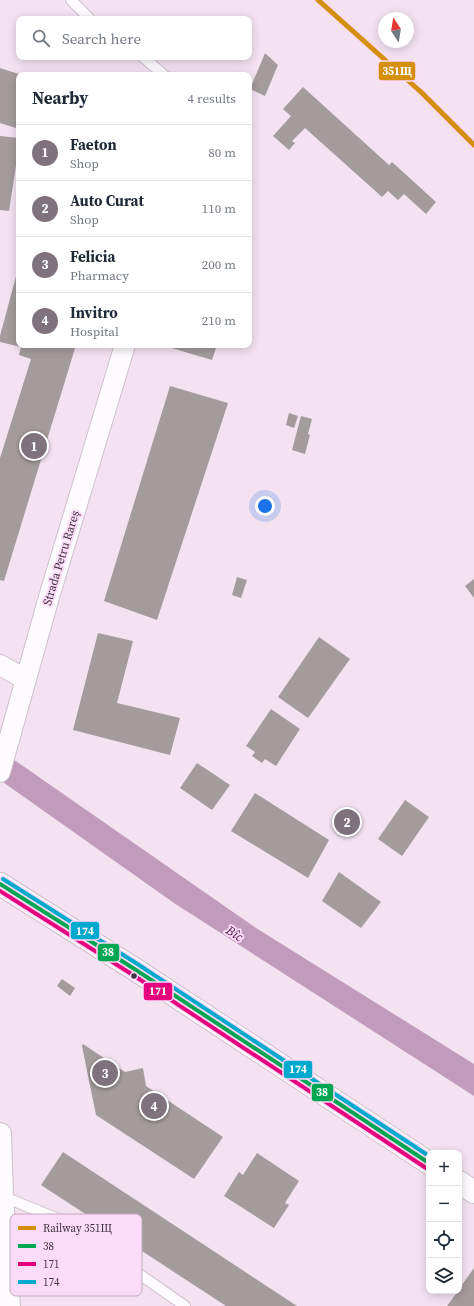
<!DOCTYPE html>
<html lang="en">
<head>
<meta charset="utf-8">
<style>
	body { margin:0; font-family:"Source Serif 4",serif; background:#f2f2f3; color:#1f2937 }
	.controls { position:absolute; right:12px; bottom:12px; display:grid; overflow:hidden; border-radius:8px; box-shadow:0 2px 10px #0003 }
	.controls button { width:36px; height:36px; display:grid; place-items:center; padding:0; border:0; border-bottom:1px solid #e0e1e3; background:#fff; color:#1f2937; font:20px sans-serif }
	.compass { position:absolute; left:378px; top:12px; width:36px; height:36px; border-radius:50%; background:#fff; box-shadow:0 2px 10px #0003; rotate:348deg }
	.you { position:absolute; left:265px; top:506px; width:14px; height:14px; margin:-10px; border:3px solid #fff; border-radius:50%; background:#1a73e8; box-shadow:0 0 0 6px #1a73e833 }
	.badge { display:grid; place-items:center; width:26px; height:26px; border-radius:50%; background:#80727d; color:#fff; font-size:13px; font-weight:700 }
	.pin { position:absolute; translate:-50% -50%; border:2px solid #fff; box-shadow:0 1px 4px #0006 }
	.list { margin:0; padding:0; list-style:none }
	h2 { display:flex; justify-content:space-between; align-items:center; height:52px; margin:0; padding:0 16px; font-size:17px }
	h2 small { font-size:13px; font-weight:400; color:#747a83 }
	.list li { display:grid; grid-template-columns:26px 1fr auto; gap:12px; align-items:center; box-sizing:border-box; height:56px; padding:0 16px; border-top:1px solid #e0e1e3 }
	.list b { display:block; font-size:15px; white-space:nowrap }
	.list p { margin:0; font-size:13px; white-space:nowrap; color:#747a83 }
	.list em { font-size:13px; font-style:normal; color:#747a83 }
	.icon { flex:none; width:22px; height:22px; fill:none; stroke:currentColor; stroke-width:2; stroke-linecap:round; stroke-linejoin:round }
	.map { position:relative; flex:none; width:474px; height:1306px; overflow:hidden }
	.search { position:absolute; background:#fff; box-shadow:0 2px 10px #0003; left:16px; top:16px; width:236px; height:44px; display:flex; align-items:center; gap:10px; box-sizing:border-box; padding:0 14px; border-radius:8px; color:#747a83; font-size:15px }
	.panel { position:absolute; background:#fff; box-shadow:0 2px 10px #0003; left:16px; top:72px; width:236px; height:276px; border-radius:8px }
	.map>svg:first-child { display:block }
	.water { fill:#c19bbc }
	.building { fill:#a49c9c }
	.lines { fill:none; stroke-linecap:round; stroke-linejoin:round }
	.lane-casing { stroke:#cec0cc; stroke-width:12 }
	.street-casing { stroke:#cec0cc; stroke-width:22 }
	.secondary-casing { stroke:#cec0cc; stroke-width:24 }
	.primary-casing { stroke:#cec0cc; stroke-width:24 }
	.lane { stroke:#fdfbfd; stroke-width:10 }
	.street { stroke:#fdfbfd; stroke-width:20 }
	.secondary { stroke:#fdfbfd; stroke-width:22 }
	.primary { stroke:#fdfbfd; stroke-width:22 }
	.bus-1-casing { stroke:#fbdbf7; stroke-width:7 }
	.bus-2-casing { stroke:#fbdbf7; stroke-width:7 }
	.bus-3-casing { stroke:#fbdbf7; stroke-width:7 }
	.bus-1 { stroke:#00a651; stroke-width:4 }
	.bus-2 { stroke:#e5007d; stroke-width:4 }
	.bus-3 { stroke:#00a9ce; stroke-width:4 }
	.rail-1-casing { stroke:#fbdbf7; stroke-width:8 }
	.rail-1 { stroke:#d38f0d; stroke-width:5 }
	.bus-dot { fill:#41353f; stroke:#fbdbf7; stroke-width:1.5 }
	.labels { text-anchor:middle; stroke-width:4; stroke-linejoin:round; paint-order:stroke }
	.street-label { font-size:12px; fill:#41353f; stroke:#fbdbf7 }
	.water-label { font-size:13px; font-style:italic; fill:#551c52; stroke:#fbdbf7 }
	.key { fill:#fbdbf7; stroke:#c3a9c0; stroke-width:1 }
	.key-label { font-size:11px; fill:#41353f }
	.line-badge { stroke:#fbdbf7; stroke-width:1.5 }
	.badge-label { font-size:11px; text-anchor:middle; font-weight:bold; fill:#fff }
</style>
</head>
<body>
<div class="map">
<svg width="474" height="1306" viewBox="0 0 474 1306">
	<rect width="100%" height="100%" fill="#f4e2f1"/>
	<path class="water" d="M0,750L256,928L474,1064V1096L174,903L0,780Z"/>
	<g class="building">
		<path d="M265,53L278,65L265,96L250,89Z"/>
		<path d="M0,68L22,75H19V129L0,123Z"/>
		<path d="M303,87L389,165L392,162L436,202L426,214L404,194L398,200L388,191L382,197L305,128L292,141L295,143L289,150L273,136L291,116L283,109Z"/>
		<path d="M0,136L19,138V146L9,211L0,210Z"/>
		<path d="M19,265V345H76L4,581L0,580V458L31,359L19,355L21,347L0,342V336Z"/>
		<path d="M168,345H217L212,360L168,347Z"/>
		<path d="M170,386L228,403L157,620L104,601Z"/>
		<path d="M289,413L298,416L294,428L286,425Z"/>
		<path d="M301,416L312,419L308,434L310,435L305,454L292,450Z"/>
		<path d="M237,577L247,580L241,598L232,595Z"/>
		<path d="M474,579V598L465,586Z"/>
		<path d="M98,633L133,641L117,703L180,718L170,755L73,730Z"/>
		<path d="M319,637L350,659L308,718L278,697Z"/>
		<path d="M271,709L300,729L276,766L265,759L262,763L252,756L255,752L246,746Z"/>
		<path d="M197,763L230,785L212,810L180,788Z"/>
		<path d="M255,793L329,840L308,878L231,831Z"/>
		<path d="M405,800L429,817L402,856L378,839Z"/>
		<path d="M339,872L381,902L361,928L322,901Z"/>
		<path d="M62,979L75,988L70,996L57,986Z"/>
		<path d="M83,1044L125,1072L143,1068L146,1086L223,1137L194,1179L96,1115L82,1046Z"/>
		<path d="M63,1152L297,1306H226L41,1185Z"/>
		<path d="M257,1153L299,1181L285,1203L289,1205L274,1228L224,1196L239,1172L243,1175Z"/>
		<path d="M474,1268V1306H447L458,1291H459V1289Z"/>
	</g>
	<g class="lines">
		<defs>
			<g id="lane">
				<path d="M71,0L90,19"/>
				<path d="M143,57L164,75"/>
				<path d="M2,1196L63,1221L185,1306"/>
			</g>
			<g id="street">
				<path d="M0,665L25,679"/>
				<path d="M0,772L49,597L125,345"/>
			</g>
			<path id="secondary" d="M0,1134L2,1196L9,1306"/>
			<g id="primary">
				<path d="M0,884L136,970L429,1163"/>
				<path d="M459,1182L474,1192"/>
			</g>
		</defs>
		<use href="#lane" class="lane-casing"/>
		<use href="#street" class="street-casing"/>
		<use href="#secondary" class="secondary-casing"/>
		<use href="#primary" class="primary-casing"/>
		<use href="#lane" class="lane"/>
		<use href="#street" class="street"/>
		<use href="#secondary" class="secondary"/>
		<use href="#primary" class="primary"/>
		<defs>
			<path id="bus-1" d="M0,884L136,970L429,1163"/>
			<path id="bus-2" d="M0,891L133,975L426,1168"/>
			<path id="bus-3" d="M3,879L139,965L429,1156"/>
		</defs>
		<use href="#bus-1" class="bus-1-casing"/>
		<use href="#bus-2" class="bus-2-casing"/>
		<use href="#bus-3" class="bus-3-casing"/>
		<use href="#bus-1" class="bus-1"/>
		<use href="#bus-2" class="bus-2"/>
		<use href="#bus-3" class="bus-3"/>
		<defs>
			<path id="rail-1" d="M318,0L422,93L474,145"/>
		</defs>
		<use href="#rail-1" class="rail-1-casing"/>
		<use href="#rail-1" class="rail-1"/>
	</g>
	<circle class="bus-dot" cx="134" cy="976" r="3.5"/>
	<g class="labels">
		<g class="street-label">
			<text transform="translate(61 558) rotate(-73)" y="4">Strada Petru Rareș</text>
		</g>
		<g class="water-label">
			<text transform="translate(235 933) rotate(33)" y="5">Bîc</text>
		</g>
	</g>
	<rect x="10" y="1214" width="132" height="82" rx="6" class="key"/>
	<rect x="18" y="1226" width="18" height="4" fill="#d38f0d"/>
	<rect x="18" y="1244" width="18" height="4" fill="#00a651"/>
	<rect x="18" y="1262" width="18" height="4" fill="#e5007d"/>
	<rect x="18" y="1280" width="18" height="4" fill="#00a9ce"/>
	<g class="key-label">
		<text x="43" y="1232">Railway 351Щ</text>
		<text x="43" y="1250">38</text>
		<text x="43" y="1268">171</text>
		<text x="43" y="1286">174</text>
	</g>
	<g class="line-badge">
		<rect x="378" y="61" width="38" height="20" rx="4" fill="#d38f0d"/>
		<rect x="70" y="921" width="30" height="19" rx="4" fill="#00a9ce"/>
		<rect x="97" y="943" width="23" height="19" rx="4" fill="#00a651"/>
		<rect x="143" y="982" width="30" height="19" rx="4" fill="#e5007d"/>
		<rect x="283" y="1060" width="30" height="19" rx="4" fill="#00a9ce"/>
		<rect x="311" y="1083" width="23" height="19" rx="4" fill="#00a651"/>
	</g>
	<g class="badge-label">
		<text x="397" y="75">351Щ</text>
		<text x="85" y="935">174</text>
		<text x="108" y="956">38</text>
		<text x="158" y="995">171</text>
		<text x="298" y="1073">174</text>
		<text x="322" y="1096">38</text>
	</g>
</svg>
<div class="controls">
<button>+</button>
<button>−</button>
<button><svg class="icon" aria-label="locate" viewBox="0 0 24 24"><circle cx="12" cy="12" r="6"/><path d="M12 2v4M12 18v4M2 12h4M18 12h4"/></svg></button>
<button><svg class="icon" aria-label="layers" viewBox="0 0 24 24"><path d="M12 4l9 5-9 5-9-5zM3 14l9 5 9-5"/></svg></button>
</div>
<svg class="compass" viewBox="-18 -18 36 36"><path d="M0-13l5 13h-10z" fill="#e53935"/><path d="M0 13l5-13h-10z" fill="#747a83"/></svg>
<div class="you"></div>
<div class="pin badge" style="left:34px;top:446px">1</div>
<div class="pin badge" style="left:347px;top:822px">2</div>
<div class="pin badge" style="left:105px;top:1073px">3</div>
<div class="pin badge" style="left:154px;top:1106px">4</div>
<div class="search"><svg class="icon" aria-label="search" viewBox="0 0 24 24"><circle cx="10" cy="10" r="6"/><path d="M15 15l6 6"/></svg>Search here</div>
<section class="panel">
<h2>Nearby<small>4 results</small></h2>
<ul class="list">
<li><span class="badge">1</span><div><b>Faeton</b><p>Shop</p></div><em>80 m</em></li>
<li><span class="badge">2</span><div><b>Auto Curat</b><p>Shop</p></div><em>110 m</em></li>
<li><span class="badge">3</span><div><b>Felicia</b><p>Pharmacy</p></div><em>200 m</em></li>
<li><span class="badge">4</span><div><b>Invitro</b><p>Hospital</p></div><em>210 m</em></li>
</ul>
</section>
</div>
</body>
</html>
